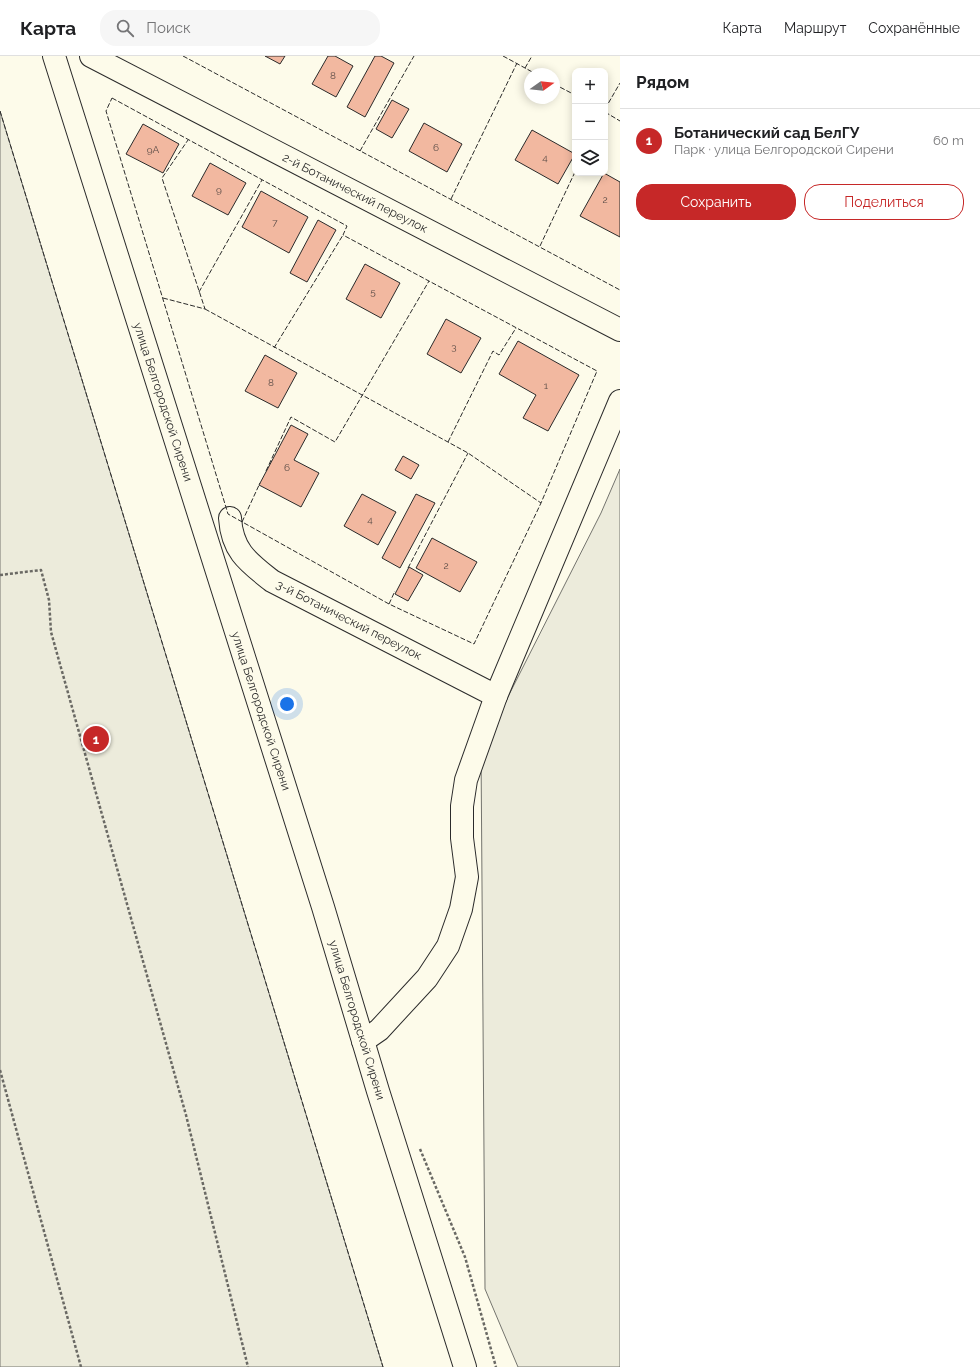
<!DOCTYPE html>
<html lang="ru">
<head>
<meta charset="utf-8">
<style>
	body { margin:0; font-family:Raleway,sans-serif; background:#f6f6f6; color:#202124 }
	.controls { position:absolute; right:12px; top:12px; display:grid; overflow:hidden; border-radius:8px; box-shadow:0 2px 10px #0003 }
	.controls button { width:36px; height:36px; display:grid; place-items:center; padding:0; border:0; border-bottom:1px solid #e0e0e0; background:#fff; color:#202124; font:20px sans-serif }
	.compass { position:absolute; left:524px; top:12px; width:36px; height:36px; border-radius:50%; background:#fff; box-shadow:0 2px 10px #0003; rotate:75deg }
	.you { position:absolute; left:287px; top:648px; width:14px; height:14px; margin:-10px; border:3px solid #fff; border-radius:50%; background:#1a73e8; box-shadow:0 0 0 6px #1a73e833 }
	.badge { display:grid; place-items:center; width:26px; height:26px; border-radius:50%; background:#c62828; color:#fff; font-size:13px; font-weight:700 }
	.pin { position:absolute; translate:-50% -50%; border:2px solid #fff; box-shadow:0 1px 4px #0006 }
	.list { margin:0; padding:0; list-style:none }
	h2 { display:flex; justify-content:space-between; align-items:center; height:52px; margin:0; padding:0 16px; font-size:17px }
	h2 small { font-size:13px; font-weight:400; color:#757577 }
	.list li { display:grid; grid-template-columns:26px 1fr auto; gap:12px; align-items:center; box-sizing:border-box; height:64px; padding:0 16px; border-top:1px solid #e0e0e0 }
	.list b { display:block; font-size:15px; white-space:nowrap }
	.list p { margin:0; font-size:13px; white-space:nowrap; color:#757577 }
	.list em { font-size:13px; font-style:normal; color:#757577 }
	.actions { display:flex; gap:8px; padding:12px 16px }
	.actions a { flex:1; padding:9px 0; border:1px solid #c62828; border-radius:16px; text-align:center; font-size:14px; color:#c62828 }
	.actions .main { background:#c62828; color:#fff }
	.icon { flex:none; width:22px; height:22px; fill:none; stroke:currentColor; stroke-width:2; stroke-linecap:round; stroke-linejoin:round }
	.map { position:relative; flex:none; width:620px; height:1311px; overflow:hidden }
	header { display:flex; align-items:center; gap:24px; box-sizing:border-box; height:56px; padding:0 20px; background:#fff; border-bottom:1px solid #e0e0e0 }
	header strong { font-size:19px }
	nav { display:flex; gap:22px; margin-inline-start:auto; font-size:14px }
	.search { width:280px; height:36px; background:#f6f6f6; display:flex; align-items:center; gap:10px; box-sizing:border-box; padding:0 14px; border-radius:16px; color:#757577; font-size:15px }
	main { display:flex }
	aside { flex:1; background:#fff }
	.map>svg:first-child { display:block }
	.green { fill:#ecebdb; stroke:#74746e }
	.building { fill:#f2b8a0; stroke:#2b2b2b }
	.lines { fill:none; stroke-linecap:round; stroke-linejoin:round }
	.minor-casing { stroke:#2b2b2b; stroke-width:24 }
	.major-casing { stroke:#2b2b2b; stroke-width:24 }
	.path { stroke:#6a6964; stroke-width:2.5; stroke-dasharray:3 2; stroke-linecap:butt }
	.minor { stroke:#fdfbea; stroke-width:22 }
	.major { stroke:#fdfbea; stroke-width:22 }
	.fence { stroke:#2b2b2b; stroke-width:1; stroke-dasharray:5 2; stroke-linecap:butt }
	.labels { text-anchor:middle; stroke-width:3; stroke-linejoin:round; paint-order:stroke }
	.number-label { font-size:10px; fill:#5d4e48 }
	.street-label { font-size:12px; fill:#2b2b2b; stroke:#fdfbea }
</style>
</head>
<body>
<header>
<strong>Карта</strong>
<div class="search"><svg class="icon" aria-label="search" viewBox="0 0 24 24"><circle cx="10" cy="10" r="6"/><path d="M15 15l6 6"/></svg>Поиск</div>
<nav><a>Карта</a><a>Маршрут</a><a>Сохранённые</a></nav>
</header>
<main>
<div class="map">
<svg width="620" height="1311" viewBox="0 0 620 1311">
	<rect width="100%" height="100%" fill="#fdfbea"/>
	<g class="green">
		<path d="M0,55L383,1311H0Z"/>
		<path d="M620,413V1311H518L485,1233L481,694L601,457Z"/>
	</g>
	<g class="building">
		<path d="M265,0H285L280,8Z"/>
		<path d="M328,0H335L353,10L336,41L312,28Z"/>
		<path d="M375,0H381L394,7L365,61L347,51Z"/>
		<path d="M392,44L409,53L392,82L376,73Z"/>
		<path d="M424,67L462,88L447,116L409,95Z"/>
		<path d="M143,68L179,88L163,117L126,98Z"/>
		<path d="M532,74L575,98L558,128L515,104Z"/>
		<path d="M210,107L246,127L228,159L192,140Z"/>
		<path d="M604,117L620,126V181L580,160Z"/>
		<path d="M261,135L308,161L289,197L242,171Z"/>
		<path d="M318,164L336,174L307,226L290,217Z"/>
		<path d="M365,208L400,227L381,262L346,243Z"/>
		<path d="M446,263L481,282L461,317L427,298Z"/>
		<path d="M518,285L579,319L548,375L523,362L536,339L499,318Z"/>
		<path d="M265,299L297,317L278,352L245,335Z"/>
		<path d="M291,369L308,378L294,404L319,417L301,451L259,429Z"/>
		<path d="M403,400L419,409L411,423L395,414Z"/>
		<path d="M362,438L396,456L378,489L344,470Z"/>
		<path d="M416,438L435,447L400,512L382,502Z"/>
		<path d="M432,482L477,506L460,536L416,512Z"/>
		<path d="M409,511L423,519L408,545L395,538Z"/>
	</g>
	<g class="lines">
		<defs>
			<g id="minor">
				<path d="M91,0L620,274"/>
				<path d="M230,462C232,495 248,506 272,525L496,640"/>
				<path d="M363,985L379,974L427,922L448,890L461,853L467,821L462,782V750L466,724L496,640L620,345"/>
			</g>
			<path id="major" d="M54,0L323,851L378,1035L465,1311"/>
		</defs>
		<use href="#minor" class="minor-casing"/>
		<use href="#major" class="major-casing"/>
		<g class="path">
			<path d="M0,519L41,514L49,544L51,576L186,1059L248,1311"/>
			<path d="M0,1014L81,1311"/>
			<path d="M420,1093L465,1201L496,1311"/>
		</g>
		<use href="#minor" class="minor"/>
		<use href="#major" class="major"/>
		<g class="fence">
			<path d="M183,0L620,234"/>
			<path d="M503,0L536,18"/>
			<path d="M525,12L532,0"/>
			<path d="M554,28L575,39"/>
			<path d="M112,42L347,170L343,179L597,315L541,447L474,588L389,548L228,458L106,55Z"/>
			<path d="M605,53L620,27"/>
			<path d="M0,55L383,1311"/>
			<path d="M605,56L620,65"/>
			<path d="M360,95L414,0"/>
			<path d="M451,143L517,7"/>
			<path d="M540,190L575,116"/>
			<path d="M199,236L262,124"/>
			<path d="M163,242L205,253L162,122L188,84"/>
			<path d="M205,253L468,397L541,447"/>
			<path d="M274,292L343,179"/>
			<path d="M448,386L493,295L499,299L516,272"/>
			<path d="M266,415L291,361L335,386L429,225"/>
			<path d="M242,466L260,427"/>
			<path d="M408,512L468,397"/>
			<path d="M389,548L395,535"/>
		</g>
	</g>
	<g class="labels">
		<g class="number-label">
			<text x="333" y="23">8</text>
			<text x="436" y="95">6</text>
			<text x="153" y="97">9А</text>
			<text x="545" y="105">4</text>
			<text x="219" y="137">9</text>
			<text x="605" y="147">2</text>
			<text x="275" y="170">7</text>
			<text x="373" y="239">5</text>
			<text x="454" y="294">3</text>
			<text x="271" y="330">8</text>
			<text x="546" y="333">1</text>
			<text x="287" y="415">6</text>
			<text x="370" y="467">4</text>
			<text x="446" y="513">2</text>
		</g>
		<g class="street-label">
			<text transform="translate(355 137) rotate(27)" y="4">2-й Ботанический переулок</text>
			<text transform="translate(163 346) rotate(72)" y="4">улица Белгородской Сирени</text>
			<text transform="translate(349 564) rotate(27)" y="4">3-й Ботанический переулок</text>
			<text transform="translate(261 655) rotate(72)" y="4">улица Белгородской Сирени</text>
			<text transform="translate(357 964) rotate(73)" y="4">улица Белгородской Сирени</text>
		</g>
	</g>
</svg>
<div class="controls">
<button>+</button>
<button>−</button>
<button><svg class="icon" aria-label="layers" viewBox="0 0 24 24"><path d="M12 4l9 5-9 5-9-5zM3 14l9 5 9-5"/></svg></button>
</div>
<svg class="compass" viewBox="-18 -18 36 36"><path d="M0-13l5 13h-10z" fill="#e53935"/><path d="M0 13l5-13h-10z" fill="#757577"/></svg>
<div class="you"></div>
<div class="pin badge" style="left:96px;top:683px">1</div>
</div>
<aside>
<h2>Рядом<small></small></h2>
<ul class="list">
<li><span class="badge">1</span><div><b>Ботанический сад БелГУ</b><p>Парк · улица Белгородской Сирени</p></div><em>60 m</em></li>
</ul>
<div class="actions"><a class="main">Сохранить</a><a>Поделиться</a></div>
</aside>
</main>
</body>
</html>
